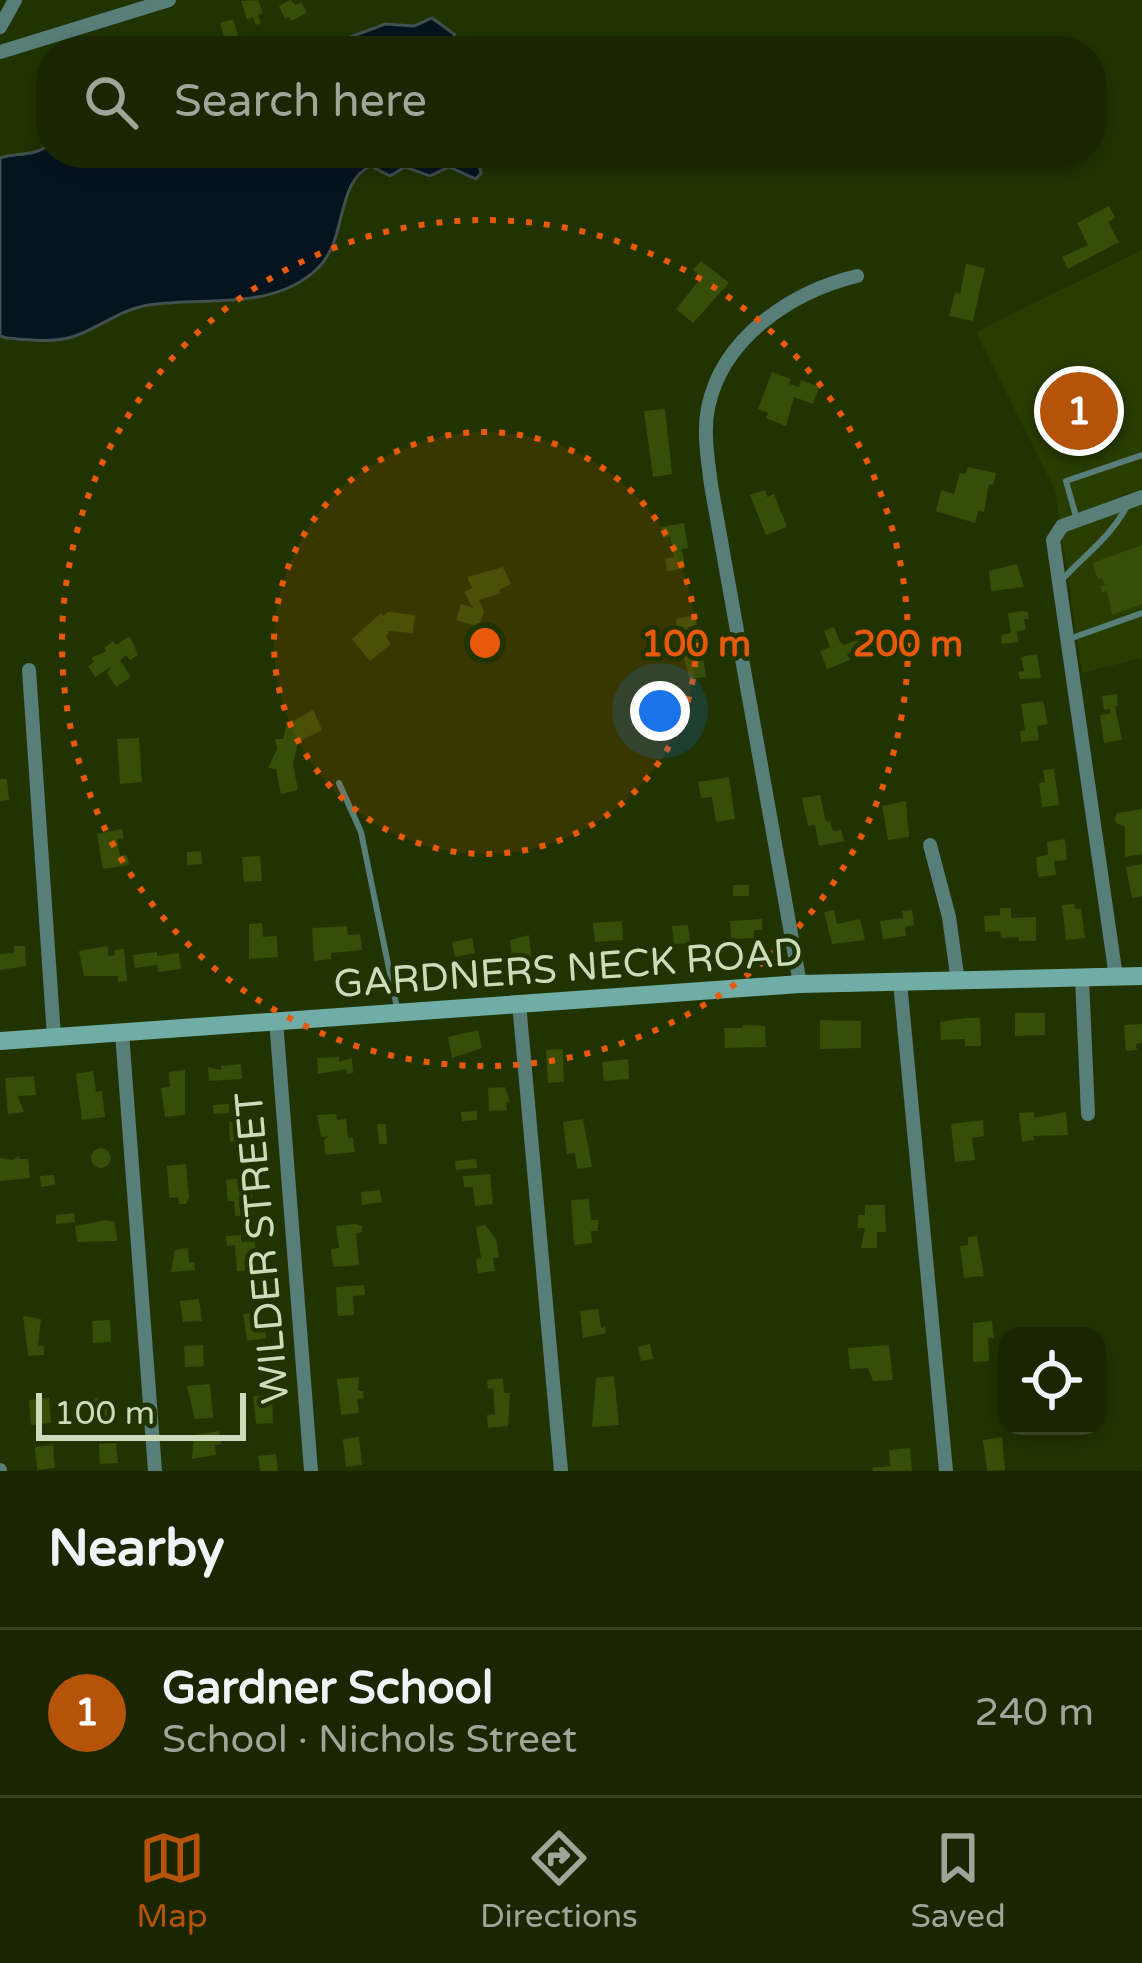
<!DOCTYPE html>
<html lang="en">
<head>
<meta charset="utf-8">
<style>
	body { margin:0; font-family:"Varela Round",sans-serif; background:#26320f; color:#f1f3f6 }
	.controls { position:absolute; right:36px; bottom:36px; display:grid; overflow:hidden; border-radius:24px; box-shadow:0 6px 18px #0003 }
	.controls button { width:108px; height:108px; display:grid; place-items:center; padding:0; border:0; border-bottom:3px solid #374322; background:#192600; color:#f1f3f6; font:60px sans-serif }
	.scale { position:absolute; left:36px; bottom:30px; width:210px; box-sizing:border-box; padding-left:12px; border:6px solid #ccdbba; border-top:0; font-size:33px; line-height:42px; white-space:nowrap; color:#ccdbba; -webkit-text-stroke:9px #213300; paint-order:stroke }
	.you { position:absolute; left:660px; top:711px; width:42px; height:42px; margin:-30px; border:9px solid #fff; border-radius:50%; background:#1a73e8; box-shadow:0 0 0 18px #1a73e833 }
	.badge { display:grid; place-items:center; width:78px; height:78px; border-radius:50%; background:#b45309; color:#fff; font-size:39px; font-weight:700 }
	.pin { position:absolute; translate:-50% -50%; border:6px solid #fff; box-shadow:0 3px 12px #0006 }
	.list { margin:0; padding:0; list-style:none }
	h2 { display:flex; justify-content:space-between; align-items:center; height:156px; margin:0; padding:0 48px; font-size:51px }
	h2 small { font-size:39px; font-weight:400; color:#9fa599 }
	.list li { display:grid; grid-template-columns:78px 1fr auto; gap:36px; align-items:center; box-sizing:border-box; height:168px; padding:0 48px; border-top:3px solid #374322 }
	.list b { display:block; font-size:45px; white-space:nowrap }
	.list p { margin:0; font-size:39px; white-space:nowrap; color:#9fa599 }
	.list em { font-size:39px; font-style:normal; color:#9fa599 }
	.icon { flex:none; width:66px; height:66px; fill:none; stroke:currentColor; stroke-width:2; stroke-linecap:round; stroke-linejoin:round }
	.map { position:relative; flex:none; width:1142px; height:1471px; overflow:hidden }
	.search { position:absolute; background:#192600; box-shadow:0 6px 18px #0003; left:36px; right:36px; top:36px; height:132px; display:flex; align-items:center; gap:30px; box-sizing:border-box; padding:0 42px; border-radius:48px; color:#9fa599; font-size:45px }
	.sheet { height:324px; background:#192600 }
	nav { display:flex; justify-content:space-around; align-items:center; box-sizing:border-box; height:168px; border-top:3px solid #374322; background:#192600; font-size:33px; color:#9fa599 }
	nav a { display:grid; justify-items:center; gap:6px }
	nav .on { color:#b45309 }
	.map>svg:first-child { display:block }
	.built { fill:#293d01 }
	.water { fill:#061420; stroke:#41504e; stroke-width:3 }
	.building { fill:#364e08 }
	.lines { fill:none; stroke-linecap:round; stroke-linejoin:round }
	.lane { stroke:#587e7a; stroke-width:6 }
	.street { stroke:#587e7a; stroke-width:14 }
	.secondary { stroke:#6fada6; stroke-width:18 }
	.ring { fill:none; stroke:#e8590c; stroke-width:6; stroke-dasharray:6 12 }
	.labels { text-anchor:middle; stroke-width:9; stroke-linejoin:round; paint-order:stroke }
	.street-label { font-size:39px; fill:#ccdbba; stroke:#213300 }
	.centre { fill:#e8590c; stroke:#213300; stroke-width:6 }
	.ring-label { font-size:36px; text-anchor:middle; font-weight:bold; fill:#e8590c; stroke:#213300; stroke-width:9; stroke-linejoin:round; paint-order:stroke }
</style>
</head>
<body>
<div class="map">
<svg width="1142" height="1471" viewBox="0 0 1142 1471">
	<rect width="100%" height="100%" fill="#213300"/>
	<path class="built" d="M1142,250V658L1082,673L1055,490L976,332Z"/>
	<g class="water">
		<path d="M432,18L454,34L460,51H313L385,24L414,26Z"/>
		<path d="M46,147L51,153H476L481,173L476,179L449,167L430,176L405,167L390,176L371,166C335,182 348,239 318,268C273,312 204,296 148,305C119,310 98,329 72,337C52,343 27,340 7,338L0,336V158C16,153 32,156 46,147Z"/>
	</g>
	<g class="building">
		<path d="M258,0L263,13L258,15L261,23L256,25L253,17L247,19L241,1Z"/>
		<path d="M290,0L296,5L301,2L307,13L291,21L289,17L285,19L279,6Z"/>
		<path d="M233,19L241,45L237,51L228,49L220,23Z"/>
		<path d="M1109,206L1115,218L1108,222L1119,242L1068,269L1062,257L1088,245L1077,223Z"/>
		<path d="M701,261L729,283L693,323L676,309L702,277L693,270Z"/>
		<path d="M966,264L985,268L973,321L949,316L955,293L960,294Z"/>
		<path d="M772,372L791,379L789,384L799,387L801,380L819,387L813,404L794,397L786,426L766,418L768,413L758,409Z"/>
		<path d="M665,409L672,474L653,477L644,411Z"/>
		<path d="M968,467L996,473L993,485L989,484L984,512L978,511L975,523L936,511L941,490L954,494L960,473L966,474Z"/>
		<path d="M765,490L767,497L774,494L787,527L766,535L750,495Z"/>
		<path d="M684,523L688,548L682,549L685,568L667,571L665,559L674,557L670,537L663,538L661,527Z"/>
		<path d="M1142,545V604L1112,615L1107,591L1102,592L1100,586L1105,585L1102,578L1098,579L1092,563Z"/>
		<path d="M1017,564L1024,587L991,591L989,571Z"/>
		<path d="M503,567L511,584L499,590L501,593L479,600L484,611L479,627L456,620L461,604L473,608L464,592L472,588L467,577Z"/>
		<path d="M1023,611L1028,612L1029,619H1024L1026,630L1017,631L1018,642L1002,644L1001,635L1011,633L1008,613Z"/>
		<path d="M388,612L415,615L413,633L389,631L386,637L391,644L370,661L352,639L381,613L383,616Z"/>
		<path d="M695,615L698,631L706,629L710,652L702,653L706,677L690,679L683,656L690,655L687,635L678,636L676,619Z"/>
		<path d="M834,627L840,642L844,645L858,640L861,649L847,654L850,660L827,669L820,651L830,647L824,631Z"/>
		<path d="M130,636L138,655L130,660L126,655L120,660L131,677L116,687L107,673L112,666L95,677L88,666L94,662L91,658L106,651L104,648L113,641L116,645Z"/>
		<path d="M1037,654L1041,678L1020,679L1018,672L1024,671L1021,657Z"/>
		<path d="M1117,694L1118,706H1115L1122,740L1104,743L1100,715L1111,713L1110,709L1104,710L1102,696Z"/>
		<path d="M1043,701L1048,724L1037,726L1039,740L1021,742L1020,731L1025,730L1021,704Z"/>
		<path d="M313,710L322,730L298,742L293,764L298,790L281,794L276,769L268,768L277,749L275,739H283L286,725Z"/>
		<path d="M139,738L142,782L120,784L117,739Z"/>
		<path d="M1054,769L1059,805L1042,807L1039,783L1045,782L1043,770Z"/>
		<path d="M729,777L735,819L716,822L712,797L701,798L698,782Z"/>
		<path d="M0,779H7L9,800L0,801Z"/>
		<path d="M820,795L826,822L830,821L833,831L841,830L844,841L819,846L815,825L808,826L802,798Z"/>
		<path d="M906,801L909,837L888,840L882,806Z"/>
		<path d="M1142,809V854L1125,857V827L1116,823L1115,818L1117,813Z"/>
		<path d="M122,829L124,838L117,839L120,856L127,855L129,865L103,869L97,834Z"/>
		<path d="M1065,839L1067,860L1054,861L1056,875L1038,877L1036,857L1048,855L1047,842Z"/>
		<path d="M201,851L202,864L187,865V852Z"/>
		<path d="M260,856L262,881L244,882L242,857Z"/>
		<path d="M1142,864V896L1132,898L1126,867Z"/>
		<rect x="733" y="885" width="16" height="11"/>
		<path d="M1074,904L1075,909H1081L1085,938L1066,940L1062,905Z"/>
		<path d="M1000,908H1011V918L1036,917V941H1019V937L1001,938L1000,931L985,932L984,916L1000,915Z"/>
		<path d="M834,910L837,924L860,919L865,940L832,944L824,912Z"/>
		<path d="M912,910L914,925L905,927L906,936L883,939L880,921L903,918L902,911Z"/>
		<path d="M762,919V930H754V938L731,939L730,921Z"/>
		<path d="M622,921L623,940L595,942L593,923Z"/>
		<path d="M262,923L263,937L277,936L278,957L249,959V924Z"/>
		<path d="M688,925L690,943L674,944L672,926Z"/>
		<path d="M347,926L348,935L360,934L362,950L331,953V959L314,961L312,928Z"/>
		<path d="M529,935L533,971L513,973L510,940Z"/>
		<path d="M472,938L475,953L455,957L452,942Z"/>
		<path d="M14,946H25L26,966L0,970V954L14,953Z"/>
		<path d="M108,946V956L115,955V950L124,949L127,981L118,982V976H84L79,951Z"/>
		<path d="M157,952V956L179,953L181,969L158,972L157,965L135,968L133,955Z"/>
		<path d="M1015,1013H1045V1035L1015,1036Z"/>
		<path d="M966,1018H980L981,1046H965V1039L941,1040L940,1022Z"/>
		<path d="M820,1020L861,1021V1048L820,1049Z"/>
		<path d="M1142,1024V1043L1136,1044L1137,1050L1126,1051L1124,1025Z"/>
		<path d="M743,1025L765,1026L766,1047L725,1048L724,1028H743Z"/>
		<path d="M478,1030L482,1048L452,1058L448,1037Z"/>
		<path d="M563,1049L564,1082L548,1083L546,1050Z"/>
		<path d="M339,1057V1062L352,1058L353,1073L347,1074V1069L318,1074L317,1058Z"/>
		<path d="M628,1059L629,1079L604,1081L602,1062Z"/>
		<path d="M241,1064L242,1079L209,1081L208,1067L221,1070V1066Z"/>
		<path d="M185,1070V1115L165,1117L161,1088L170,1087L169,1072Z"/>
		<path d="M93,1071L96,1092L102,1091L105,1117L82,1120L76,1074Z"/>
		<path d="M34,1076L36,1095L18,1096L24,1112L8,1114L5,1078Z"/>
		<path d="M505,1087L510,1102H506L507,1110L489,1111L488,1088Z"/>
		<path d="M229,1104V1113L214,1114L213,1105Z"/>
		<path d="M477,1111V1120L462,1121L461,1112Z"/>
		<path d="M1034,1112V1118L1066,1112L1068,1135L1033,1136L1034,1140L1022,1142L1019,1113Z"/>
		<path d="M336,1114L337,1120L346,1119L348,1138H353L355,1152L325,1155L324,1140L329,1136L321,1137L317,1115Z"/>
		<path d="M583,1119L592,1167L577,1169L575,1153L567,1154L563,1122Z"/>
		<path d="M983,1120L984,1136L972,1138L975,1160L955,1162L951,1124Z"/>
		<path d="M246,1121L247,1140L230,1142L229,1122Z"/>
		<path d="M377,1124H386L387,1144H379Z"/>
		<circle cx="101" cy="1158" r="10"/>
		<path d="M19,1156V1159H28L30,1178L0,1181V1158L13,1160Z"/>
		<path d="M476,1159L477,1168L456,1170L455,1161Z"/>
		<path d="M186,1164L189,1197L186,1204H179L178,1197L169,1198L167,1166Z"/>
		<path d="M490,1174L493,1204L475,1206L473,1187H464L463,1176Z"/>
		<path d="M54,1175L55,1185L41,1187L40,1176Z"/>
		<path d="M241,1178L242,1187H251L254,1215L235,1216L234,1201H228L226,1180Z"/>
		<path d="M380,1190L382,1202L362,1205L361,1192Z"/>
		<path d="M589,1199L591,1220H598V1231H591L592,1243L574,1245L571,1200Z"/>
		<path d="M865,1205H885L886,1232H877V1248H861L865,1228H858V1215H865Z"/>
		<path d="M74,1213L75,1222L56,1224V1215Z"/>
		<path d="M106,1220L115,1222L117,1241L77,1242L75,1226Z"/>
		<path d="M355,1224L362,1226V1232L356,1233L359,1265L333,1267L331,1249L339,1248L336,1226Z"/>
		<path d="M485,1225L496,1239L499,1257L493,1258L495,1271L478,1273L476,1259L481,1258L476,1227Z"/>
		<path d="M241,1235V1242L255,1241L257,1270L237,1271L235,1245L227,1246L226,1236Z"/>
		<path d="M977,1236L984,1276L964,1278L960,1246L968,1245V1237Z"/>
		<path d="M188,1248L189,1262H194L195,1270L171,1272L175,1250Z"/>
		<path d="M364,1285L365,1295L353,1296L354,1315L338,1316L336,1287Z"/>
		<path d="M199,1299L202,1321L183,1322L180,1301Z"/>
		<path d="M598,1309L601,1328L605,1327L606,1333L583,1338L580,1311Z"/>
		<path d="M262,1312L266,1338L247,1341L243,1314Z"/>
		<path d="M23,1316L41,1319L38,1346H44V1355L28,1356Z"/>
		<path d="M110,1320L111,1342L93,1343L92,1321Z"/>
		<path d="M992,1321L994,1338H988L989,1361L973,1362V1323Z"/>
		<path d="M650,1344L653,1359L641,1361L638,1347Z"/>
		<path d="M203,1345L204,1366L185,1367L184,1346Z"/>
		<path d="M889,1345L893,1380L873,1381L868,1368L850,1369L848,1348Z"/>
		<path d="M614,1376L619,1425L592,1427L596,1378Z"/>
		<path d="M359,1377L358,1391H363L364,1398L357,1399L359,1413L341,1415L337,1379Z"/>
		<path d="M503,1378L504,1393H510L508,1426L488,1428L487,1415L495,1414L493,1388L488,1389L487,1380Z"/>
		<path d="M210,1384L213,1418L195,1419L187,1386Z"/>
		<path d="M272,1395L273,1423L256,1424L253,1396Z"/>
		<path d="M112,1397L114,1418L97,1419L95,1398Z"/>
		<path d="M49,1398L51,1423L31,1425L29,1400Z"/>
		<path d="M219,1431L221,1444L215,1445L216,1455L192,1459L194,1435Z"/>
		<path d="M359,1437L362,1465L346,1467L343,1439Z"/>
		<path d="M1002,1437L1005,1470L987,1471L983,1440Z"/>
		<path d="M116,1443L118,1463L100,1464L99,1444Z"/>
		<path d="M53,1445L55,1468L37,1470L35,1447Z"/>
		<path d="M910,1448L912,1471H873L872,1468L890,1466L889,1450Z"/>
		<path d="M276,1454L278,1471H260L258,1456Z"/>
	</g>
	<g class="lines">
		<g class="lane">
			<path d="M1077,520L1066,481L1142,455"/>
			<path d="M1060,582C1084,555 1108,540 1126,508"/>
			<path d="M1069,639L1142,613"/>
			<path d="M339,783L361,832L397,1008"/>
		</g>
		<g class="street">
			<path d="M0,27L15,0"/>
			<path d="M0,52L169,0"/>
			<path d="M29,670L54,1037"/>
			<path d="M930,845L949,917L958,982"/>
			<path d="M1116,977L1053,540L1062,526L1142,497"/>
			<path d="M1082,979L1088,1114"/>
			<path d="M900,982L946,1471"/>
			<path d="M800,984L711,485C708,460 703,433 708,408C722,338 791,292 857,276"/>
			<path d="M519,1003L561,1471"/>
			<path d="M276,1020L311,1471"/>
			<path d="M122,1033L155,1471"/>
			<path d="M0,1470V1471"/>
		</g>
		<path class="secondary" d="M0,1041L800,984L1142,976"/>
	</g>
	<circle cx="485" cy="643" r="211" fill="#e8590c" fill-opacity=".12"/>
	<g class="ring">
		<circle cx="485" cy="643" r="211"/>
		<circle cx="485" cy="643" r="423"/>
	</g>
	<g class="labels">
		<g class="street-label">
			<text transform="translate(568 967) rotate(-4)" y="14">GARDNERS NECK ROAD</text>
			<text transform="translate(261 1248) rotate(-95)" y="14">WILDER STREET</text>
		</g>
	</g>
	<circle cx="485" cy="643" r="18" class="centre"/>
	<g class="ring-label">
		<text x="696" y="656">100 m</text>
		<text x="908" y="656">200 m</text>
	</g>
</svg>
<div class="controls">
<button><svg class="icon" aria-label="locate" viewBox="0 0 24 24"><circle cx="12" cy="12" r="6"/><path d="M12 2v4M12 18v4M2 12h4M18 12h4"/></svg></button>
</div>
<div class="scale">100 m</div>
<div class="you"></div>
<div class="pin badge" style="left:1079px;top:411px">1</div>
<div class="search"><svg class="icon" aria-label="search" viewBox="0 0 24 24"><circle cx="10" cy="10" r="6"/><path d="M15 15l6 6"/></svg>Search here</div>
</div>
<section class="sheet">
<h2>Nearby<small></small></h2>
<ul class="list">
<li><span class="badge">1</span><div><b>Gardner School</b><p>School · Nichols Street</p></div><em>240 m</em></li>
</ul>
</section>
<nav>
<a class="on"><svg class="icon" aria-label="map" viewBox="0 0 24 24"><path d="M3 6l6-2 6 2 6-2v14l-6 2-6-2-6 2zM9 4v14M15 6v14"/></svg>Map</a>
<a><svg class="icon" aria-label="directions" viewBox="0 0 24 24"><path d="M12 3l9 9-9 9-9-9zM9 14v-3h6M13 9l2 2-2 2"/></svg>Directions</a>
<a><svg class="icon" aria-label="saved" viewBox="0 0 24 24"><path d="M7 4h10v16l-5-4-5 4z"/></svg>Saved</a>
</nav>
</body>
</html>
